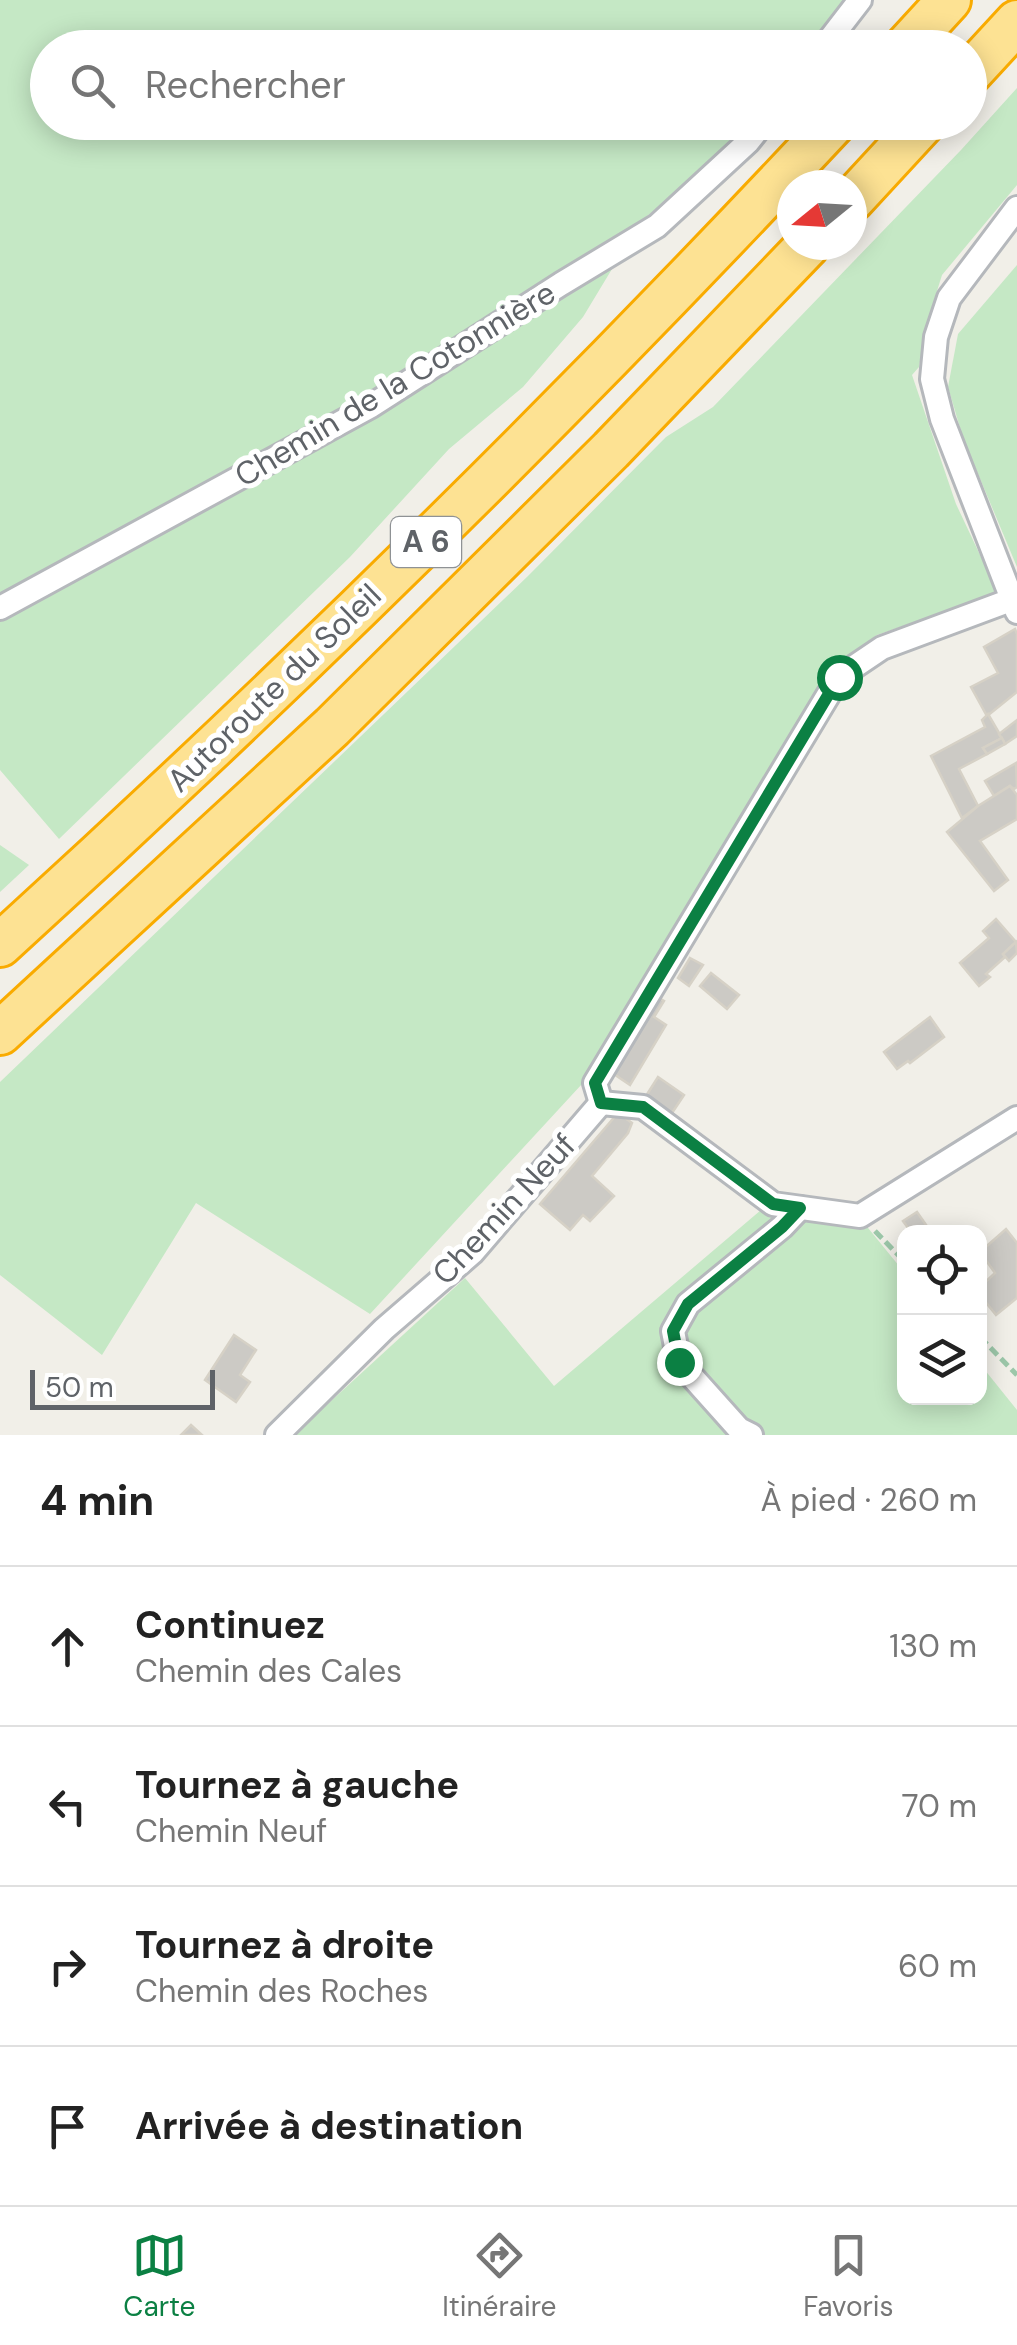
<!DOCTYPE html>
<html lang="fr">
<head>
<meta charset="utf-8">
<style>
	body { margin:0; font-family:"DM Sans",sans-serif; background:#f2f2f2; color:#222 }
	.controls { position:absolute; right:30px; bottom:30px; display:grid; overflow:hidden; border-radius:20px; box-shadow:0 5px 25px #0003 }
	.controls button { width:90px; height:90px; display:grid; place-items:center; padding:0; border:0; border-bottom:2px solid #e0e0e0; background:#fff; color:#222; font:50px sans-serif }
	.compass { position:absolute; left:777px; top:170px; width:90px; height:90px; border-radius:50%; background:#fff; box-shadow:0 5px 25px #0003; rotate:252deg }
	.scale { position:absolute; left:30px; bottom:25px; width:185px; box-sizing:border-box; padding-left:10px; border:5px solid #5f6368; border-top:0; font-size:28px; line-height:35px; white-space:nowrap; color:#5f6368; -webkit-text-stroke:8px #fff; paint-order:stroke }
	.stop { position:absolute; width:30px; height:30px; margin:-22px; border:8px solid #0b8043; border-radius:50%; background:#fff }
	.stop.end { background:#0b8043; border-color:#fff; box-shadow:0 2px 10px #0008 }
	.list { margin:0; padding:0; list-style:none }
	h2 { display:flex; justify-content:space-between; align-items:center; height:130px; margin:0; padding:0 40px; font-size:42px }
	h2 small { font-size:32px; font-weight:400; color:#767676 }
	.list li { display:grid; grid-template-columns:65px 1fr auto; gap:30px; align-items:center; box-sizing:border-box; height:160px; padding:0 40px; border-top:2px solid #e0e0e0 }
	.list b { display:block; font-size:38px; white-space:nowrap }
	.list p { margin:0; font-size:32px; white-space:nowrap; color:#767676 }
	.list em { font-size:32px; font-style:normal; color:#767676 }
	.icon { flex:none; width:55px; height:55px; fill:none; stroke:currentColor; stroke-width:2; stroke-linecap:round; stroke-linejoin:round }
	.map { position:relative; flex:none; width:1017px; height:1435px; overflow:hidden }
	.search { position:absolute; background:#fff; box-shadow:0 5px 25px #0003; left:30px; right:30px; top:30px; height:110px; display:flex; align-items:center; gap:25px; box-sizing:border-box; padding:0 35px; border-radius:55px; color:#767676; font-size:38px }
	.sheet { height:770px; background:#fff }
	nav { display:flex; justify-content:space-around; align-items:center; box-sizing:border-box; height:140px; border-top:2px solid #e0e0e0; background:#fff; font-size:28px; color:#767676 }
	nav a { display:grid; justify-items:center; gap:5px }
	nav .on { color:#0b8043 }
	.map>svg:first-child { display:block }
	.green { fill:#c5e8c5 }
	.building { fill:#cccac5; stroke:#d6d1c6; stroke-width:2.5 }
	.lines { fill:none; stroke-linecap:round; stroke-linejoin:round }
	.street-casing { stroke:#b5b8bc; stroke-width:28 }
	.highway-casing { stroke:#f9ab00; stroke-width:48 }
	.path { stroke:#9cc7a9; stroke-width:5; stroke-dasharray:10 5; stroke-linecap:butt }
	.street { stroke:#fff; stroke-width:22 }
	.highway { stroke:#fde293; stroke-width:42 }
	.route { stroke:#0b8043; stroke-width:12 }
	.labels { text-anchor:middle; stroke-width:10; stroke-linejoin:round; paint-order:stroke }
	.shield { fill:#fff; stroke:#8f9295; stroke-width:2.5 }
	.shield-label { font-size:30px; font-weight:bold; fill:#5f6368 }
	.street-label { font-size:32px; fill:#5f6368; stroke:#fff }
</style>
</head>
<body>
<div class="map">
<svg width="1017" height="1435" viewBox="0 0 1017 1435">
	<rect width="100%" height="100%" fill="#f1efe8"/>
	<g class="green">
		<path d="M0,0H848L811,47L48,48V122L753,123L709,166L641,221L583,317L523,387L449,449L350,557L59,839L0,770Z"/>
		<path d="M1017,88V185L942,275L927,323L919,367L912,375L956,504L998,593L877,635L829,671L582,1084L370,1314L196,1203L102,1355L0,1275V1082L528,576L666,437L713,407L961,150Z"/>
		<path d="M1017,265V567L963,438L948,387L958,334Z"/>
		<path d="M0,845L29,865L0,892Z"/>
		<path d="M761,1210L864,1223L904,1272V1398H980V1364L1017,1410V1435H294L465,1278L554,1386Z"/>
	</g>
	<g class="building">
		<path d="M1015,629L1017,634V692L987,716L971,687L998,673L984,647Z"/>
		<path d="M988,714L1002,738L983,748L987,754L959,769L978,806L962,818L931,756L985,727L982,720Z"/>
		<path d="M1017,720V736L1005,744L999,734Z"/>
		<path d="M1002,738L1005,744L987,754L983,748Z"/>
		<path d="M1016,763L1017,787L1014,789L1010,786L994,796L985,781Z"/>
		<path d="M1010,786L1017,795V819L980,841L1008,880L994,891L947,832L978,806Z"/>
		<path d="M996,919L1016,942L1003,954L1005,957L986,974L990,977L979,986L960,963L989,938L983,931Z"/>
		<path d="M1016,942L1017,953L1009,961L1003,954Z"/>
		<path d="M690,958L703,965L689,986L678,978Z"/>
		<path d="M711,973L739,995L727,1009L700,986Z"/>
		<path d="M652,994L664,1001L654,1017L666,1025L630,1085L611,1072Z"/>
		<path d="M930,1017L944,1037L910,1063L908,1061L897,1069L884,1052Z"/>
		<path d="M658,1077L684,1095L672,1113L646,1096Z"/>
		<path d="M618,1113L632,1123L628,1133L592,1176L614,1196L590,1221L583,1215L570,1230L540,1204Z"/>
		<path d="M917,1212L931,1232H911L903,1221Z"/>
		<path d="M1006,1229L1017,1243V1298L996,1315L980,1295V1287L995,1273L980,1252Z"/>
		<path d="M234,1335L256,1350L240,1375L250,1382L236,1402L205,1380Z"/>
		<path d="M191,1425L202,1435H181Z"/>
	</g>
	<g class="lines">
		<defs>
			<g id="street">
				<path d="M823,48L860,0"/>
				<path d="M1017,208L949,298L936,337L932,379L942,419L1017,612"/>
				<path d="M0,608L371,406L561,284L657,226L748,142L764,122"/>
				<path d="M601,1103L595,1083L839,677L882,648L1011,600"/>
				<path d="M601,1103L643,1107L773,1204L860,1216L1017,1118"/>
				<path d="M277,1435L384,1329L472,1253L601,1103"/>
				<path d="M751,1435L739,1429L679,1362L673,1331L688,1304L782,1227L800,1208"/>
			</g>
			<g id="highway">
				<path d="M905,48L949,0"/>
				<path d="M970,73L1017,22"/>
				<path d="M852,200L924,122"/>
				<path d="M0,945C289,682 568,408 835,122"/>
				<path d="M0,1033L332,727L611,450L808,245"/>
			</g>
		</defs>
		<use href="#street" class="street-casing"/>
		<use href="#highway" class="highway-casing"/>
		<g class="path">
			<path d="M875,1231L904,1261"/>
			<path d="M980,1337L1017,1375"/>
		</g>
		<use href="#street" class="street"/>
		<use href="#highway" class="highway"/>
	</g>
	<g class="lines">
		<path class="route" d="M679,1362L673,1331L688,1304L782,1227L800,1208L773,1204L643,1107L601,1103L595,1083L839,677"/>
	</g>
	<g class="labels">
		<rect class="shield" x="391" y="517" width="70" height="50" rx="8"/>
		<g class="shield-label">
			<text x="426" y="552">A 6</text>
		</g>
		<g class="street-label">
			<text transform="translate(395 384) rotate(-31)" y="11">Chemin de la Cotonnière</text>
			<text transform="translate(274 688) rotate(-44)" y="11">Autoroute du Soleil</text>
			<text transform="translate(504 1209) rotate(-47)" y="11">Chemin Neuf</text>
		</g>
	</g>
</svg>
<div class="controls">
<button><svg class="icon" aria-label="locate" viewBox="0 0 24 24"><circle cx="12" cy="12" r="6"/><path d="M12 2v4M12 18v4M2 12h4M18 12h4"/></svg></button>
<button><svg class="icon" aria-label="layers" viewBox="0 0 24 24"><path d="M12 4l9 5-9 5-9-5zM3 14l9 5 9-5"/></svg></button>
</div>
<svg class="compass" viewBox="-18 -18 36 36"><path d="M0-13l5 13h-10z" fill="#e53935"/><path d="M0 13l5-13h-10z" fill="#767676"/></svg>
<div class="scale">50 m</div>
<div class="stop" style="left:839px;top:677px"></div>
<div class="stop end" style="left:679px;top:1362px"></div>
<div class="search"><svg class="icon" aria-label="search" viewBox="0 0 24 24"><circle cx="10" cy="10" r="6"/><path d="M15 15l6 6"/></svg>Rechercher</div>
</div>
<section class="sheet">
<h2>4 min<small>À pied · 260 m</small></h2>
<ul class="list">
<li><svg class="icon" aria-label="ahead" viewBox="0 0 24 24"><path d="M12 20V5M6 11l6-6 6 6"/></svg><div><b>Continuez</b><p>Chemin des Cales</p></div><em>130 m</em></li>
<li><svg class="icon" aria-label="left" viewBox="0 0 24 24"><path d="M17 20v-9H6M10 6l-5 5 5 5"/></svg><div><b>Tournez à gauche</b><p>Chemin Neuf</p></div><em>70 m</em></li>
<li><svg class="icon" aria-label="right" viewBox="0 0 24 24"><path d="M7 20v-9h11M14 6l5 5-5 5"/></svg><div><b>Tournez à droite</b><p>Chemin des Roches</p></div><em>60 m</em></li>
<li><svg class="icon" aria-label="arrive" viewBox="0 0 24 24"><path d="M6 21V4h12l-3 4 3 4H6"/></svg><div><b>Arrivée à destination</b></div></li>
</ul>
</section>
<nav>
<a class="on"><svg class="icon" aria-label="map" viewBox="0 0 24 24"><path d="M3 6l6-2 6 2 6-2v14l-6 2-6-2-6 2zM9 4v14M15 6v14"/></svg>Carte</a>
<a><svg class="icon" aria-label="directions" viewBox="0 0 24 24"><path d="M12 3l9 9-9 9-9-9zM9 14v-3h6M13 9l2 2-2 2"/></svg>Itinéraire</a>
<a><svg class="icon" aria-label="saved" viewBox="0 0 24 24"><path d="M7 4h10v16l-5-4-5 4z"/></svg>Favoris</a>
</nav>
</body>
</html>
